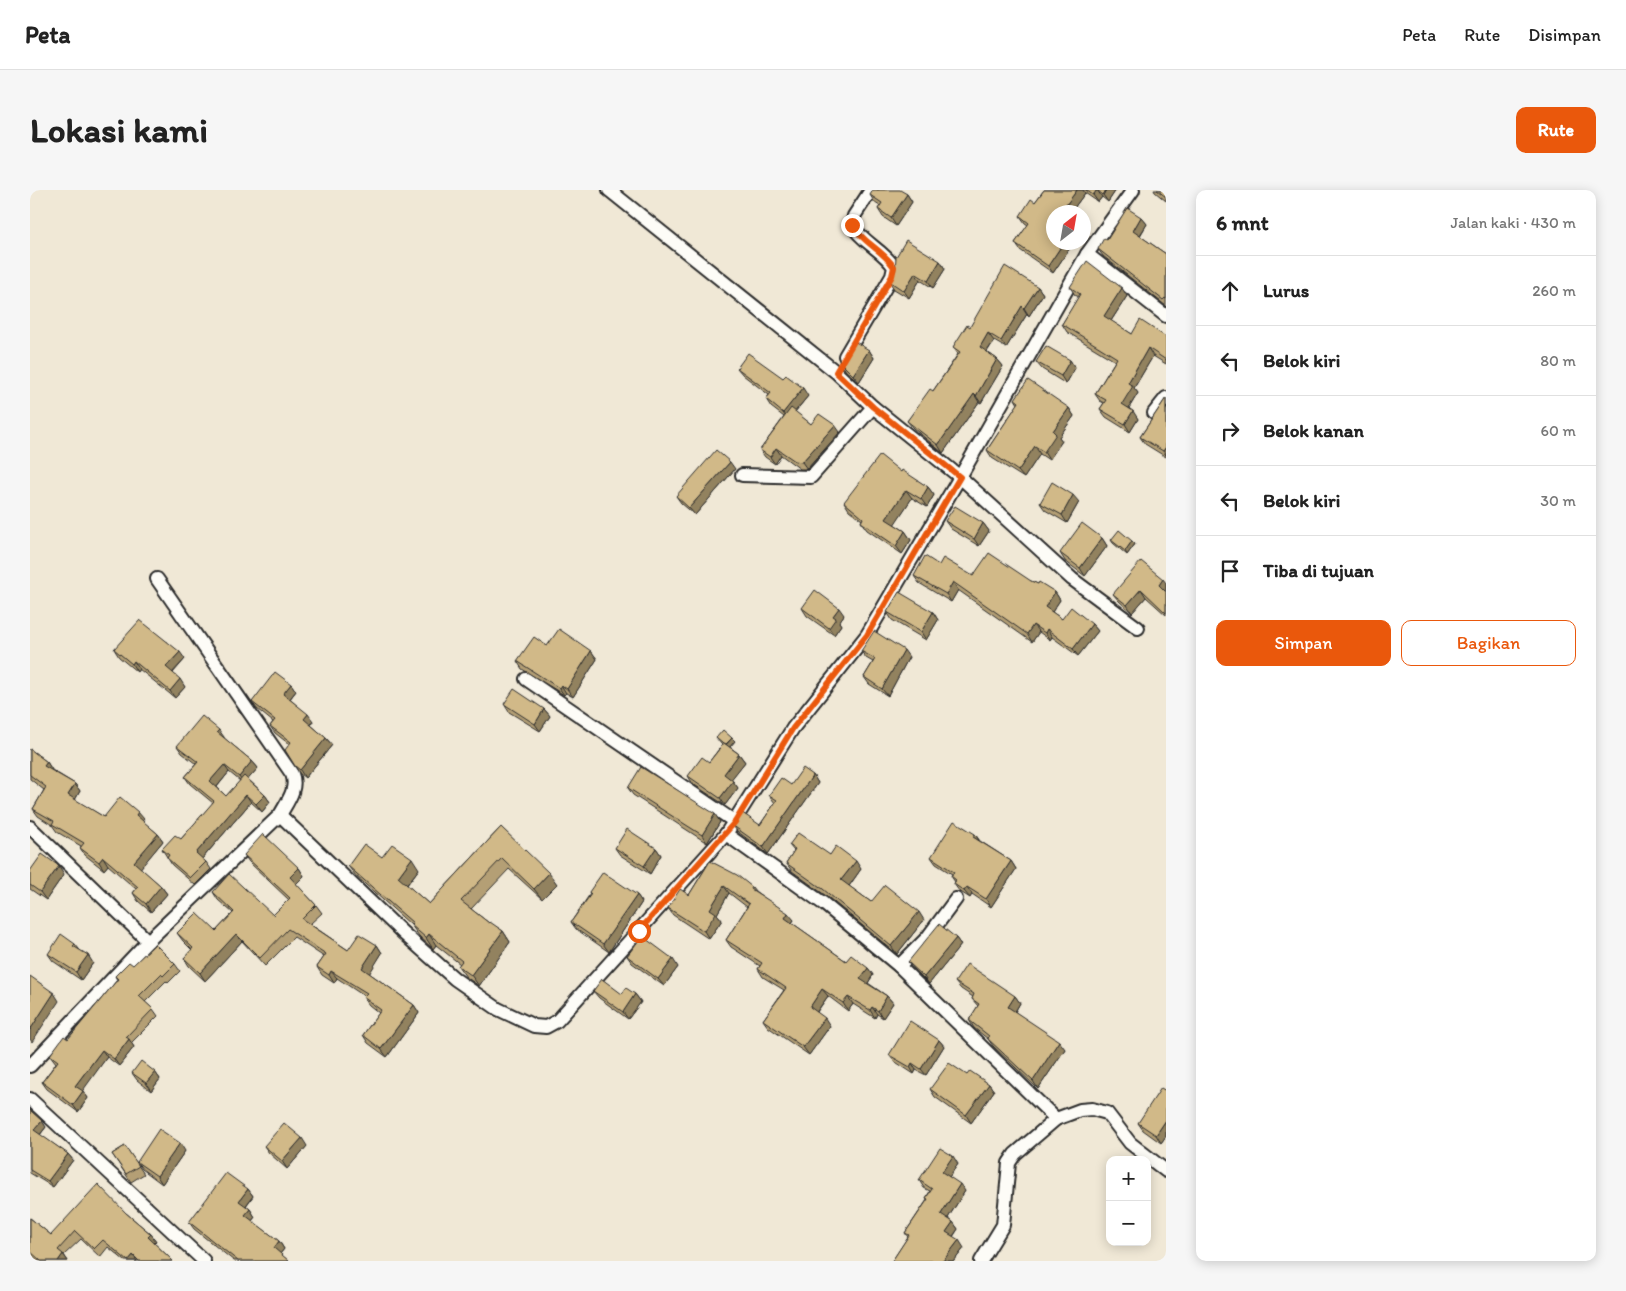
<!DOCTYPE html>
<html lang="id">
<head>
<meta charset="utf-8">
<style>
	body { margin:0; font-family:Itim,sans-serif; background:#f6f6f6; color:#222 }
	.controls { position:absolute; right:15px; bottom:15px; display:grid; overflow:hidden; border-radius:10px; box-shadow:0 2px 12px #0003 }
	.controls button { width:45px; height:45px; display:grid; place-items:center; padding:0; border:0; border-bottom:1px solid #e0e0e0; background:#fff; color:#222; font:25px sans-serif }
	.compass { position:absolute; left:1016px; top:15px; width:45px; height:45px; border-radius:50%; background:#fff; box-shadow:0 2px 12px #0003; rotate:31deg }
	.stop { position:absolute; width:15px; height:15px; margin:-11px; border:4px solid #ea580c; border-radius:50%; background:#fff }
	.stop.end { background:#ea580c; border-color:#fff; box-shadow:0 1px 5px #0008 }
	.list { margin:0; padding:0; list-style:none }
	h2 { display:flex; justify-content:space-between; align-items:center; height:65px; margin:0; padding:0 20px; font-size:21px }
	h2 small { font-size:16px; font-weight:400; color:#767676 }
	.list li { display:grid; grid-template-columns:32px 1fr auto; gap:15px; align-items:center; box-sizing:border-box; height:70px; padding:0 20px; border-top:1px solid #e0e0e0 }
	.list b { display:block; font-size:19px; white-space:nowrap }
	.list em { font-size:16px; font-style:normal; color:#767676 }
	.actions { display:flex; gap:10px; padding:15px 20px }
	.actions a { flex:1; padding:11px 0; border:1px solid #ea580c; border-radius:10px; text-align:center; font-size:18px; color:#ea580c }
	.actions .main { background:#ea580c; color:#fff }
	.icon { flex:none; width:28px; height:28px; fill:none; stroke:currentColor; stroke-width:2; stroke-linecap:round; stroke-linejoin:round }
	.map { position:relative; flex:none; width:1136px; height:1071px; overflow:hidden; border-radius:10px }
	header { display:flex; align-items:center; gap:30px; box-sizing:border-box; height:70px; padding:0 25px; background:#fff; border-bottom:1px solid #e0e0e0 }
	header strong { font-size:24px }
	nav { display:flex; gap:28px; margin-inline-start:auto; font-size:18px }
	.intro { display:flex; align-items:center; justify-content:space-between; box-sizing:border-box; height:120px; padding:0 30px }
	h1 { margin:0; font-size:35px }
	.button { padding:12px 22px; border-radius:10px; background:#ea580c; color:#fff; font-size:18px; font-weight:700 }
	main { display:flex; gap:30px; padding:0 30px }
	aside { flex:1; background:#fff; border-radius:10px; box-shadow:0 2px 12px #0003 }
	.map>svg:first-child { display:block }
	.lines { fill:none; stroke-linecap:round; stroke-linejoin:round }
	.street-casing { stroke:#2b2b2b; stroke-width:16 }
	.street { stroke:#fdfcf7; stroke-width:12 }
	.wall { fill:#b49f75; stroke:#2b2b2b; fill-rule:evenodd }
	.shaded-wall { fill:#92825f; stroke:#2b2b2b }
	.building { fill:#d1b988; stroke:#2b2b2b }
	.route { stroke:#ea580c; stroke-width:6 }
</style>
</head>
<body>
<header>
<strong>Peta</strong>
<nav><a>Peta</a><a>Rute</a><a>Disimpan</a></nav>
</header>
<div class="intro"><h1>Lokasi kami</h1><a class="button">Rute</a></div>
<main>
<div class="map">
<svg width="1136" height="1071" viewBox="0 0 1136 1071">
	<rect width="100%" height="100%" fill="#f0e8d6"/>
	<filter id="ink" filterUnits="userSpaceOnUse"><feTurbulence type="fractalNoise" baseFrequency=".02" numOctaves="2"/><feDisplacementMap in="SourceGraphic" scale="10" xChannelSelector="R" yChannelSelector="G"/><feConvolveMatrix kernelMatrix="1 2 1 2 8 2 1 2 1" color-interpolation-filters="sRGB"/></filter>
	<g filter="url(#ink)">
		<g class="lines">
			<defs>
				<g id="street">
					<path d="M579,0L806,182L843,217L930,287L1042,389L1108,438"/>
					<path d="M1057,64L1136,126"/>
					<path d="M815,166L862,86L864,77C853,60 833,53 822,35L824,26L841,0"/>
					<path d="M1124,223L1136,208"/>
					<path d="M712,285L781,287L843,217"/>
					<path d="M496,489L705,632"/>
					<path d="M250,625L373,743L425,789L468,819L504,836L516,837L527,831L696,644L763,538L837,445L930,287L1057,64L1103,0"/>
					<path d="M0,637L118,751"/>
					<path d="M696,644L794,714L869,776L1026,929"/>
					<path d="M869,776L897,748L926,709"/>
					<path d="M0,876L118,751L250,625C257,612 268,599 262,584L127,389"/>
					<path d="M0,909L174,1071"/>
					<path d="M951,1071L973,1035L979,973L985,964L1026,929L1050,920L1062,919L1077,923L1100,953L1136,981"/>
				</g>
			</defs>
			<use href="#street" class="street-casing"/>
			<use href="#street" class="street"/>
		</g>
		<g class="wall">
			<path d="M1014,0H1086L1078,12L1072,7L1068,12L1055,3L1041,22H1024V52H1044L1023,83L990,60L985,53L998,35L995,33L990,26L1005,12Z"/>
			<path d="M1124,0H1136V11L1125,2Z"/>
			<path d="M877,4L882,12L866,36L853,27L848,19L850,16L845,13L840,5Z"/>
			<path d="M1111,27L1117,34L1110,46L1136,64V116L1073,66L1068,59L1077,50Z"/>
			<path d="M910,71L915,79L903,98L890,90L879,108L864,99L859,91Z"/>
			<path d="M1008,97L1013,104L999,126L997,124L976,158L964,151L957,162L967,169L973,176L951,213L949,212L913,263L883,238L877,231L903,201L928,164L923,157L940,137Z"/>
			<path d="M1040,97L1097,106L1081,131L1102,144L1136,147V174L1123,166L1104,198L1108,203L1099,218L1108,229L1100,242L1076,227L1070,219L1074,213L1070,211L1065,204L1085,171L1037,142L1032,134L1049,107L1045,105Z"/>
			<path d="M839,160L844,168L829,192L816,181L811,173Z"/>
			<path d="M1040,170L1045,178L1036,194L1012,179L1006,172Z"/>
			<path d="M707,178L753,188L778,206L765,222L781,234L810,242L777,279H770L751,265L745,274L735,267L730,260L754,227L741,217L736,209L739,205L713,185Z"/>
			<path d="M1136,208V267L1115,254L1110,247Z"/>
			<path d="M985,209L1039,218L1044,226L1029,247L1032,251L1019,270L1010,264L994,288L962,268L957,260L988,214Z"/>
			<path d="M705,279L665,325L651,313L646,306Z"/>
			<path d="M871,282L898,297L904,305L897,317L882,308L864,334L875,341L881,350L872,364L837,340L831,332L832,330L819,320L814,312Z"/>
			<path d="M1049,312L1037,333L1015,320L1010,313Z"/>
			<path d="M915,331L953,333L959,341L949,356L921,339Z"/>
			<path d="M1072,348L1077,356L1055,386L1035,371L1030,363Z"/>
			<path d="M1081,350L1105,354L1097,365L1083,353Z"/>
			<path d="M909,375L943,386L1001,391L1025,402L1030,410L1022,422L1032,429L1062,434L1068,441L1048,466L1022,447L1020,450L1009,442L1002,452L928,400L921,412L889,393L884,386Z"/>
			<path d="M1136,393V400L1135,401L1136,402V425L1116,407L1102,423L1089,411L1083,404Z"/>
			<path d="M772,418L814,425L809,432L811,435L804,445L777,426Z"/>
			<path d="M857,422H903L908,430L896,450L862,430Z"/>
			<path d="M84,459L155,469L143,483L155,497L145,508L109,479L107,482L89,467Z"/>
			<path d="M561,461L567,469L543,507L536,503L534,505L492,479L487,471Z"/>
			<path d="M831,461L879,467L858,506L839,494L834,487L843,472L836,468Z"/>
			<path d="M261,494L266,501L260,509L283,531L281,535L296,548L302,555L275,588L270,584L265,576L259,554L245,543L240,536L243,532L227,519L222,512Z"/>
			<path d="M474,514L514,519L520,526L510,541L479,522Z"/>
			<path d="M194,547V548L222,571L228,578L218,589L235,605L240,612L232,622L221,612L172,669L176,672L181,679L165,695L142,675L132,659L151,649L183,613L160,594L155,587L166,574L152,563L147,556ZM199,582L210,591L196,606L187,597Z"/>
			<path d="M686,548H702L705,551L700,557L709,564L715,572L701,589L708,598L695,615L663,594L658,586L679,572L692,555Z"/>
			<path d="M0,559L17,572L22,580L45,594L50,601L45,610L74,627L114,629L112,631L128,644L133,651L110,678L131,696L137,704L121,722L108,711L103,703L106,699L78,675L74,680L55,665L50,658L51,656L27,642L22,635L8,626L3,619L14,600L0,589Z"/>
			<path d="M783,585L788,593L738,664L708,642L702,635H730L745,613L739,605Z"/>
			<path d="M598,598L690,632L677,653L603,605Z"/>
			<path d="M471,637L527,694L512,709L479,679L441,719L459,733L473,741L480,752L449,796L436,787L428,776L430,774L406,755L403,759L389,746L381,735L326,686L318,676L352,667L389,679L377,695L399,714Z"/>
			<path d="M945,644L950,651L981,671L986,679L961,717L942,704L940,708L929,701L924,694L925,692L921,686L922,684L906,674L901,667Z"/>
			<path d="M759,655L800,665L831,679L819,696L841,712L894,730L867,764L799,708L762,681L756,673L764,661Z"/>
			<path d="M585,658H626L631,665L620,684L590,665Z"/>
			<path d="M214,665L269,678L274,686L266,694L286,715L292,723L280,734L318,760L347,755L352,763L339,783L384,815L389,823L357,867L338,853L333,845L349,823L339,815L333,807L334,806L307,788L304,793L292,785L287,777L294,767L264,747L235,776L212,751L175,791L159,776L154,768L162,760L153,751L147,743L186,741L203,723L188,710L183,702L243,725L259,710L219,672Z"/>
			<path d="M680,671L722,697L725,701L764,730L762,733L816,771L838,778L843,785L838,793L857,806L863,813L853,828L847,824L845,828L823,814L818,821L798,806L787,822L800,836L779,865L738,837L733,830L754,800L733,787L728,779L730,776L701,757L696,750L717,717L699,703L687,724L692,730L679,749L643,725L638,718L659,705Z"/>
			<path d="M0,681L34,684L16,710L0,699Z"/>
			<path d="M559,702L607,705L612,712L579,762L546,739L541,732L560,704Z"/>
			<path d="M926,748L931,755L899,794L884,779L878,772Z"/>
			<path d="M45,754L49,759L63,773L51,790L23,771L18,764Z"/>
			<path d="M597,766L648,777L634,796L602,773Z"/>
			<path d="M145,774L150,781L138,793L136,791L115,812L123,819L128,826L101,853L104,857L89,876L77,867L52,900L58,908L48,922L17,899L12,892L26,873L20,865L38,849L87,790L85,786Z"/>
			<path d="M925,792L985,806L990,813L985,822L1035,859L1008,899L963,856L958,849L944,838L939,830L948,816L942,809L943,807L931,799Z"/>
			<path d="M563,801L592,804H605L611,812L598,829L569,808Z"/>
			<path d="M909,850L914,856L896,885L886,880L884,884L864,871L859,865Z"/>
			<path d="M125,882L130,889L121,901L107,890L102,883Z"/>
			<path d="M937,885L959,894L964,901L941,933L905,907L900,899Z"/>
			<path d="M1136,901V946L1131,953L1113,940L1108,933Z"/>
			<path d="M0,920L16,937L10,945L38,964L43,970L23,997L0,983Z"/>
			<path d="M95,956L114,984L101,992L82,964Z"/>
			<path d="M234,956H277L257,979L239,963Z"/>
			<path d="M155,961L132,994L112,979L107,972Z"/>
			<path d="M928,974L919,987L935,1001L918,1028L923,1032L928,1039L923,1047L934,1058L924,1071H862L878,1047L875,1043L897,1010L896,1008L900,1001L894,998L889,990Z"/>
			<path d="M218,999L223,1006L216,1016L220,1019L225,1027L222,1031L249,1051L254,1059L250,1064L259,1071H204L164,1039L159,1032Z"/>
			<path d="M96,1023L121,1044L126,1051L124,1053L143,1071H95L78,1057L70,1067L51,1049L34,1065L38,1071H8L0,1064V1028L21,1045Z"/>
		</g>
		<g class="shaded-wall">
			<path d="M1047,0H1053L1055,3L1041,22H1031Z"/>
			<path d="M1067,0L1072,7L1068,12L1063,5Z"/>
			<path d="M1076,0H1086L1078,12L1073,5Z"/>
			<path d="M877,4L882,12L866,36L861,28Z"/>
			<path d="M1111,27L1117,34L1108,48L1103,41Z"/>
			<path d="M1034,52H1044L1023,83L1018,76Z"/>
			<path d="M910,71L915,79L903,98L898,91Z"/>
			<path d="M885,83L890,90L879,108L874,101Z"/>
			<path d="M1008,97L1013,104L999,126L994,118Z"/>
			<path d="M1092,98L1097,106L1079,134L1074,126Z"/>
			<path d="M992,116L997,124L976,158L971,151Z"/>
			<path d="M958,143L964,151L955,164L950,157Z"/>
			<path d="M1118,158L1123,166L1104,198L1108,203L1097,221L1092,214L1098,193Z"/>
			<path d="M839,160L844,168L829,192L823,185Z"/>
			<path d="M967,169L973,176L951,213L946,206Z"/>
			<path d="M1040,170L1045,178L1036,194L1031,186Z"/>
			<path d="M773,198L778,206L758,230L753,223Z"/>
			<path d="M944,204L949,212L913,263L908,255Z"/>
			<path d="M1039,218L1044,226L1029,247L1032,251L1019,270L1014,262L1023,241Z"/>
			<path d="M1103,221L1108,229L1100,242L1095,234Z"/>
			<path d="M805,235L810,242L777,279L772,272Z"/>
			<path d="M1005,256L1010,264L994,288L988,281Z"/>
			<path d="M1136,257V265L1133,261Z"/>
			<path d="M746,258L751,265L745,274L740,267Z"/>
			<path d="M700,272L705,279L665,325L659,318Z"/>
			<path d="M898,297L904,305L897,317L891,309Z"/>
			<path d="M876,300L882,308L862,338L856,329Z"/>
			<path d="M1043,305L1049,312L1037,333L1032,325Z"/>
			<path d="M953,333L959,341L949,356L944,349Z"/>
			<path d="M875,341L881,350L872,364L866,356Z"/>
			<path d="M1072,348L1077,356L1055,386L1050,378Z"/>
			<path d="M1102,351L1105,354L1097,365L1095,361Z"/>
			<path d="M1133,389L1136,393V400L1134,402L1129,395Z"/>
			<path d="M923,392L928,400L921,412L916,404Z"/>
			<path d="M1111,399L1116,407L1102,423L1097,415Z"/>
			<path d="M1025,402L1030,410L1020,425L1015,417Z"/>
			<path d="M809,418L814,425L809,432L811,435L804,445L799,438L803,426Z"/>
			<path d="M903,422L908,430L896,450L891,442Z"/>
			<path d="M1062,434L1068,441L1048,466L1043,459Z"/>
			<path d="M1003,435L1009,442L1002,452L997,444Z"/>
			<path d="M1017,439L1022,447L1020,450L1015,443Z"/>
			<path d="M874,460L879,467L858,506L852,499Z"/>
			<path d="M561,461L567,469L543,507L537,499Z"/>
			<path d="M150,462L155,469L141,484L136,477Z"/>
			<path d="M104,471L109,479L107,482L102,474Z"/>
			<path d="M150,489L155,497L145,508L140,501Z"/>
			<path d="M261,494L266,501L258,511L253,504Z"/>
			<path d="M531,495L536,503L534,505L529,498Z"/>
			<path d="M514,519L520,526L510,541L505,534Z"/>
			<path d="M278,524L283,531L279,537L274,529Z"/>
			<path d="M189,540L194,547L193,550L187,542Z"/>
			<path d="M296,548L302,555L275,588L270,580Z"/>
			<path d="M702,548L705,551L697,560L695,556Z"/>
			<path d="M709,564L715,572L700,591L694,584Z"/>
			<path d="M222,571L228,578L214,594L209,587Z"/>
			<path d="M17,572L22,580L19,583L14,576Z"/>
			<path d="M194,575L199,582L185,599L180,591Z"/>
			<path d="M783,585L788,593L738,664L733,657Z"/>
			<path d="M703,591L708,598L695,615L690,608Z"/>
			<path d="M45,594L50,601L43,613L38,605Z"/>
			<path d="M216,605L221,612L171,670L166,663Z"/>
			<path d="M235,605L240,612L232,622L226,614Z"/>
			<path d="M108,622L114,629L111,633L106,625Z"/>
			<path d="M685,624L690,632L677,653L672,645Z"/>
			<path d="M128,644L133,651L109,680L104,672Z"/>
			<path d="M945,644L950,652L943,647Z"/>
			<path d="M626,658L631,665L620,684L614,676Z"/>
			<path d="M73,667L78,675L74,680L69,672Z"/>
			<path d="M382,668L389,679L375,697L368,687Z"/>
			<path d="M826,671L831,679L817,699L811,690Z"/>
			<path d="M981,671L986,679L961,717L956,709Z"/>
			<path d="M29,676L34,684L16,710L10,702Z"/>
			<path d="M269,678L274,686L265,695L260,687Z"/>
			<path d="M519,683L527,694L512,709L504,699Z"/>
			<path d="M131,696L137,704L121,722L116,714Z"/>
			<path d="M694,696L699,703L687,724L692,730L679,749L674,741L680,719Z"/>
			<path d="M937,697L942,704L940,708L934,701Z"/>
			<path d="M607,705L612,712L579,762L573,754Z"/>
			<path d="M889,722L894,730L867,764L861,756Z"/>
			<path d="M758,723L764,730L760,735L755,728Z"/>
			<path d="M473,741L480,752L449,796L441,785Z"/>
			<path d="M206,744L212,751L175,791L170,783Z"/>
			<path d="M399,744L406,755L403,759L396,748Z"/>
			<path d="M926,748L931,755L899,794L894,787Z"/>
			<path d="M347,755L352,763L338,786L332,778Z"/>
			<path d="M58,765L63,773L51,790L46,782Z"/>
			<path d="M643,769L648,777L634,796L628,789Z"/>
			<path d="M838,778L843,785L836,796L830,789Z"/>
			<path d="M301,781L307,788L304,793L299,785Z"/>
			<path d="M792,799L798,806L785,824L780,817Z"/>
			<path d="M24,803L29,811L2,852L0,849V840Z"/>
			<path d="M605,804L611,812L598,829L593,822Z"/>
			<path d="M857,806L863,813L853,828L848,821Z"/>
			<path d="M985,806L990,813L983,825L978,817Z"/>
			<path d="M818,807L823,814L818,821L813,813Z"/>
			<path d="M384,815L389,823L357,867L351,859Z"/>
			<path d="M842,817L847,824L845,828L840,820Z"/>
			<path d="M795,828L800,836L779,865L773,857Z"/>
			<path d="M99,849L104,857L89,876L84,869Z"/>
			<path d="M909,850L914,856L896,885L891,879Z"/>
			<path d="M1029,851L1035,859L1008,899L1003,891Z"/>
			<path d="M72,860L77,867L51,903L45,896Z"/>
			<path d="M882,873L886,880L884,884L880,877Z"/>
			<path d="M125,882L130,889L121,901L116,893Z"/>
			<path d="M959,894L964,901L941,933L936,925Z"/>
			<path d="M53,901L58,908L48,922L43,915Z"/>
			<path d="M1136,930V946L1131,953L1126,945Z"/>
			<path d="M12,931L16,937L8,947L4,940Z"/>
			<path d="M272,948L277,956L257,979L252,971Z"/>
			<path d="M150,953L155,961L132,994L127,986Z"/>
			<path d="M38,964L43,970L23,997L18,991Z"/>
			<path d="M923,966L928,974L917,990L912,982Z"/>
			<path d="M930,994L935,1001L916,1031L911,1024Z"/>
			<path d="M218,999L223,1006L214,1018L209,1011Z"/>
			<path d="M220,1019L225,1027L220,1033L215,1025Z"/>
			<path d="M923,1032L928,1039L921,1049L916,1042Z"/>
			<path d="M121,1044L126,1051L123,1054L118,1047Z"/>
			<path d="M929,1050L934,1058L924,1071H913Z"/>
			<path d="M249,1051L254,1059L249,1065L244,1058Z"/>
			<path d="M33,1064L38,1071H28Z"/>
			<path d="M103,1065L107,1071H98Z"/>
		</g>
		<g class="building">
			<path d="M843,0H870L877,4L861,28L848,19L852,13L840,5Z"/>
			<path d="M1014,0H1047L1031,22H1024V52H1034L1018,76L985,53L999,33L990,26L1001,9L1005,12Z"/>
			<path d="M1056,0H1076L1073,5L1067,0L1063,5Z"/>
			<path d="M1127,0H1136V7Z"/>
			<path d="M1097,18L1111,27L1103,41L1136,64V109L1135,108L1133,110L1068,59L1074,48L1077,50Z"/>
			<path d="M876,50L910,71L898,91L885,83L874,101L859,91L865,80L866,67Z"/>
			<path d="M1057,71L1092,98L1074,126L1102,144L1110,130L1136,147V170L1118,158L1098,193L1103,196L1092,214L1103,221L1095,234L1070,219L1076,210L1065,204L1087,168L1032,134L1050,104L1040,97Z"/>
			<path d="M975,76L1008,97L994,118L992,116L971,151L958,143L950,157L967,169L946,206L944,204L908,255L877,231L900,199L903,201L930,162L923,157L937,135L940,137Z"/>
			<path d="M824,151L839,160L823,185L811,173Z"/>
			<path d="M1016,156L1040,170L1031,186L1006,172Z"/>
			<path d="M718,163L753,188L756,185L773,198L753,223L736,209L741,203L707,178Z"/>
			<path d="M998,190L1039,218L1023,241L1026,244L1014,262L1005,256L988,281L957,260L989,212L985,209Z"/>
			<path d="M1136,208V257L1133,261L1110,247Z"/>
			<path d="M761,218L781,234L789,224L805,235L772,272L765,271L746,258L740,267L730,260Z"/>
			<path d="M686,260L700,272L659,318L646,306Z"/>
			<path d="M850,265L871,282L872,280L898,297L891,309L876,300L856,329L875,341L866,356L831,332L833,328L814,312Z"/>
			<path d="M1022,292L1043,305L1032,325L1010,313Z"/>
			<path d="M925,316L953,333L944,349L915,331Z"/>
			<path d="M1052,333L1072,348L1050,378L1030,363Z"/>
			<path d="M1089,340L1102,351L1095,361L1081,350Z"/>
			<path d="M959,363L1001,391L1008,394L1009,392L1025,402L1015,417L1032,429L1041,417L1062,434L1043,459L1017,439L1015,443L1003,435L997,444L923,392L916,404L884,386L895,366L909,375L913,368L943,386Z"/>
			<path d="M1111,371L1133,389L1129,395L1136,402V423L1111,399L1097,415L1083,404Z"/>
			<path d="M785,400L809,418L803,426L806,428L799,438L772,418Z"/>
			<path d="M869,402L903,422L891,442L857,422Z"/>
			<path d="M110,430L150,462L136,477L150,489L140,501L104,471L102,474L84,459Z"/>
			<path d="M529,439L561,461L537,499L531,495L529,498L487,471L504,447L517,456Z"/>
			<path d="M844,441L874,460L852,499L834,487L845,469L831,461Z"/>
			<path d="M245,482L261,494L253,504L278,524L274,529L296,548L270,580L265,576L255,560L261,552L240,536L245,530L222,512Z"/>
			<path d="M484,499L514,519L505,534L474,514Z"/>
			<path d="M172,526L189,540L187,542L222,571L209,587L194,575L180,591L196,606L214,586L235,605L226,614L216,605L166,663L176,672L160,688L137,668L139,665L132,659L145,645L151,649L184,611L155,587L168,572L147,556Z"/>
			<path d="M693,540L702,548L696,554L694,553L693,554L686,548Z"/>
			<path d="M694,553L709,564L694,584L703,591L690,608L658,586L672,567L679,572Z"/>
			<path d="M0,559L17,572L14,576L45,594L38,605L74,627L90,607L108,622L106,625L128,644L104,672L131,696L116,714L103,703L108,697L73,667L69,672L50,658L54,653L22,634L24,631L3,619L16,597L0,585Z"/>
			<path d="M611,577L685,624L672,645L598,598Z"/>
			<path d="M773,578L783,585L733,657L702,635L711,622L730,635L747,610L739,605L751,588L761,595Z"/>
			<path d="M924,631L945,644L943,647L981,671L956,709L937,697L934,701L924,694L926,690L921,686L924,682L901,667Z"/>
			<path d="M471,637L519,683L504,699L472,668L431,711L459,733L460,732L473,741L441,785L428,776L432,771L399,744L396,748L381,735L383,733L318,676L334,654L352,667L362,654L382,668L368,687L399,714Z"/>
			<path d="M597,639L626,658L614,676L585,658Z"/>
			<path d="M768,643L800,665L806,656L826,671L811,690L841,712L855,695L889,722L861,756L793,699L756,673L765,659L759,655Z"/>
			<path d="M233,644L269,678L260,687L286,715L272,729L318,760L329,744L347,755L332,778L384,815L351,859L333,845L351,820L333,807L337,803L301,781L299,785L287,777L296,764L258,739L230,768L206,744L170,783L154,768L163,758L147,743L167,723L186,741L204,722L183,702L199,684L243,725L260,708L214,665Z"/>
			<path d="M12,664L29,676L10,702L0,695V681Z"/>
			<path d="M680,671L707,685L722,697L721,699L758,723L755,728L816,771L821,765L838,778L830,789L857,806L848,821L842,817L840,820L818,807L813,813L792,799L780,817L795,828L773,857L733,830L756,798L728,779L732,773L696,750L719,714L694,696L680,719L686,723L674,741L638,718L650,699L659,705Z"/>
			<path d="M573,682L607,705L573,754L541,732L561,704L559,702Z"/>
			<path d="M909,734L926,748L894,787L878,772Z"/>
			<path d="M31,744L45,754L43,756L58,765L46,782L18,764Z"/>
			<path d="M612,746L643,769L628,789L597,766Z"/>
			<path d="M125,754L145,774L133,786L131,784L109,806L123,819L96,847L99,849L84,869L72,860L45,896L53,901L43,915L12,892L28,871L20,865L34,846L38,849L88,789L85,786L99,772L103,775Z"/>
			<path d="M937,774L985,806L978,817L1029,851L1003,891L958,849L959,846L939,830L949,814L942,809L944,804L925,792Z"/>
			<path d="M0,786L24,803L0,840Z"/>
			<path d="M572,789L592,804L596,798L605,804L593,822L563,801Z"/>
			<path d="M880,831L909,850L891,879L882,873L880,877L859,865Z"/>
			<path d="M111,871L125,882L116,893L102,883Z"/>
			<path d="M919,873L937,885L940,881L959,894L936,925L900,899Z"/>
			<path d="M1131,898L1136,901V930L1126,945L1108,933Z"/>
			<path d="M0,920L12,931L4,940L38,964L18,991L0,980Z"/>
			<path d="M254,933L272,948L252,971L234,956Z"/>
			<path d="M129,939L150,953L127,986L107,972Z"/>
			<path d="M95,956L109,976L96,984L82,964Z"/>
			<path d="M910,958L923,966L912,982L930,994L911,1024L923,1032L916,1042L929,1050L913,1071H862L879,1045L875,1043L898,1009L896,1008L902,999L889,990Z"/>
			<path d="M196,983L218,999L209,1011L220,1019L215,1025L249,1051L244,1058L259,1071H208L159,1032Z"/>
			<path d="M68,994L96,1023L121,1044L118,1047L143,1071H109L103,1065L98,1071L73,1050L64,1059L45,1041L28,1060L33,1064L28,1071H11L0,1061V1028L21,1045Z"/>
		</g>
	</g>
	<g class="lines" filter="url(#ink)">
		<path class="route" d="M609,741L705,632L763,538L837,445L930,287L843,217L806,182L862,86L864,77C853,60 833,53 822,35"/>
	</g>
</svg>
<div class="controls">
<button>+</button>
<button>−</button>
</div>
<svg class="compass" viewBox="-18 -18 36 36"><path d="M0-13l5 13h-10z" fill="#e53935"/><path d="M0 13l5-13h-10z" fill="#767676"/></svg>
<div class="stop" style="left:609px;top:741px"></div>
<div class="stop end" style="left:822px;top:35px"></div>
</div>
<aside>
<h2>6 mnt<small>Jalan kaki · 430 m</small></h2>
<ul class="list">
<li><svg class="icon" aria-label="ahead" viewBox="0 0 24 24"><path d="M12 20V5M6 11l6-6 6 6"/></svg><div><b>Lurus</b></div><em>260 m</em></li>
<li><svg class="icon" aria-label="left" viewBox="0 0 24 24"><path d="M17 20v-9H6M10 6l-5 5 5 5"/></svg><div><b>Belok kiri</b></div><em>80 m</em></li>
<li><svg class="icon" aria-label="right" viewBox="0 0 24 24"><path d="M7 20v-9h11M14 6l5 5-5 5"/></svg><div><b>Belok kanan</b></div><em>60 m</em></li>
<li><svg class="icon" aria-label="left" viewBox="0 0 24 24"><path d="M17 20v-9H6M10 6l-5 5 5 5"/></svg><div><b>Belok kiri</b></div><em>30 m</em></li>
<li><svg class="icon" aria-label="arrive" viewBox="0 0 24 24"><path d="M6 21V4h12l-3 4 3 4H6"/></svg><div><b>Tiba di tujuan</b></div></li>
</ul>
<div class="actions"><a class="main">Simpan</a><a>Bagikan</a></div>
</aside>
</main>
</body>
</html>
